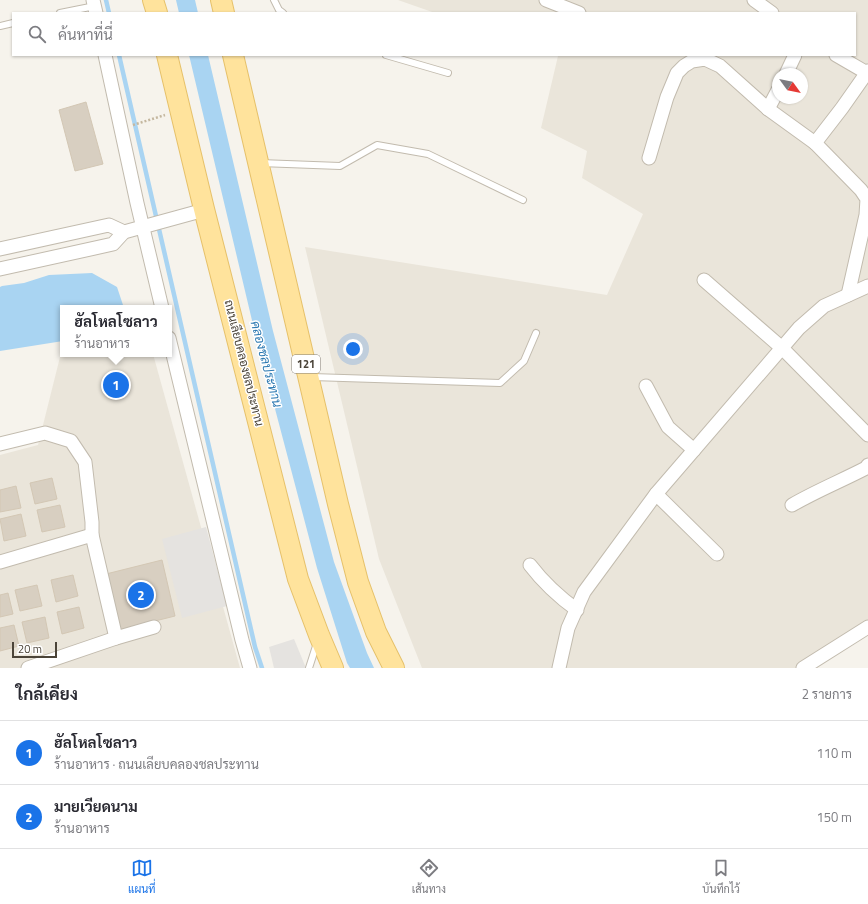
<!DOCTYPE html>
<html lang="th">
<head>
<meta charset="utf-8">
<style>
	body { margin:0; font-family:"Titillium Web",Sarabun,sans-serif; background:#f7f7f7; color:#2b2b33 }
	.compass { position:absolute; left:772px; top:68px; width:36px; height:36px; border-radius:50%; background:#fff; box-shadow:0 1px 3px #0004; rotate:123deg }
	.scale { position:absolute; left:12px; bottom:10px; width:45px; box-sizing:border-box; padding-left:4px; border:2px solid #4b4439; border-top:0; font-size:11px; line-height:14px; white-space:nowrap; color:#4b4439; -webkit-text-stroke:3px #fff; paint-order:stroke }
	.you { position:absolute; left:353px; top:349px; width:14px; height:14px; margin:-10px; border:3px solid #fff; border-radius:50%; background:#1a73e8; box-shadow:0 0 0 6px #1a73e833 }
	.badge { display:grid; place-items:center; width:26px; height:26px; border-radius:50%; background:#1a73e8; color:#fff; font-size:13px; font-weight:700 }
	.pin { position:absolute; translate:-50% -50%; border:2px solid #fff; box-shadow:0 1px 4px #0006 }
	.popup { position:absolute; left:60px; top:305px; width:112px; height:52px; box-sizing:border-box; display:grid; place-content:center; border-radius:0px; background:#fff; filter:drop-shadow(0 1px 3px #0005); font-size:13px; white-space:nowrap; color:#7c7c81 }
	.popup b { font-size:15px; color:#2b2b33 }
	.popup::after { content:''; position:absolute; left:50%; top:100%; margin-left:-8px; border:8px solid transparent; border-top-color:#fff }
	.list { margin:0; padding:0; list-style:none }
	h2 { display:flex; justify-content:space-between; align-items:center; height:52px; margin:0; padding:0 16px; font-size:17px }
	h2 small { font-size:13px; font-weight:400; color:#7c7c81 }
	.list li { display:grid; grid-template-columns:26px 1fr auto; gap:12px; align-items:center; box-sizing:border-box; height:64px; padding:0 16px; border-top:1px solid #e1e1e2 }
	.list b { display:block; font-size:15px; white-space:nowrap }
	.list p { margin:0; font-size:13px; white-space:nowrap; color:#7c7c81 }
	.list em { font-size:13px; font-style:normal; color:#7c7c81 }
	.icon { flex:none; width:22px; height:22px; fill:none; stroke:currentColor; stroke-width:2; stroke-linecap:round; stroke-linejoin:round }
	.map { position:relative; flex:none; width:868px; height:668px; overflow:hidden }
	.search { position:absolute; background:#fff; box-shadow:0 1px 3px #0004; left:12px; right:12px; top:12px; height:44px; display:flex; align-items:center; gap:10px; box-sizing:border-box; padding:0 14px; border-radius:0px; color:#7c7c81; font-size:15px }
	.sheet { height:180px; background:#fff }
	nav { display:flex; justify-content:space-around; align-items:center; box-sizing:border-box; height:56px; border-top:1px solid #e1e1e2; background:#fff; font-size:11px; color:#7c7c81 }
	nav a { display:grid; justify-items:center; gap:2px }
	nav .on { color:#1a73e8 }
	.map>svg:first-child { display:block }
	.residential { fill:#eae5da; fill-rule:evenodd }
	.parking { fill:#e5e3e0 }
	.water { fill:#a9d4f2 }
	.lines { fill:none; stroke-linecap:round; stroke-linejoin:round }
	.stream { stroke:#a9d4f2; stroke-width:4.5 }
	.building { fill:#d8cfc1; stroke:#d3c7b4 }
	.lane-casing { stroke:#c2bbae; stroke-width:8 }
	.street-casing { stroke:#c2bbae; stroke-width:15 }
	.primary-casing { stroke:#e6c16a; stroke-width:22 }
	.path { stroke:#c4b79f; stroke-width:2.5; stroke-dasharray:2 2; stroke-linecap:butt }
	.lane { stroke:#fff; stroke-width:6 }
	.street { stroke:#fff; stroke-width:13 }
	.primary { stroke:#ffe39c; stroke-width:20 }
	.labels { text-anchor:middle; stroke-width:3; stroke-linejoin:round; paint-order:stroke }
	.shield { fill:#fff; stroke:#817c74; stroke-width:1 }
	.shield-label { font-size:11px; font-weight:bold; fill:#4b4439 }
	.street-label { font-size:12px; fill:#4b4439; stroke:#fff }
	.water-label { font-size:13px; font-style:italic; fill:#2e7ab2; stroke:#fff }
</style>
</head>
<body>
<div class="map">
<svg width="868" height="668" viewBox="0 0 868 668">
	<rect width="100%" height="100%" fill="#f6f3ec"/>
	<g class="residential">
		<path d="M398,0H868V633L813,668H422L379,559L305,247L607,295L643,214L582,178L587,151L541,128L558,56L556,55H855V13H435ZM778,74H802V98H778Z"/>
		<path d="M62,349H63V354H153L240,668H0V455L38,445Z"/>
	</g>
	<g class="parking">
		<path d="M206,527L227,606L182,618L162,539Z"/>
		<path d="M294,639L306,668H274L269,647Z"/>
	</g>
	<g class="water">
		<path d="M176,0H195L198,13H179Z"/>
		<path d="M189,55H208L273,331L334,562L367,653L374,668H350L347,663L317,568L255,333Z"/>
		<path d="M92,273L117,287L124,308H63V341L0,351V287L2,286L24,283L49,275Z"/>
	</g>
	<g class="lines">
		<g class="stream">
			<path d="M106,0L109,13"/>
			<path d="M119,55L255,647L262,668"/>
		</g>
	</g>
	<g class="building">
		<path d="M86,102L103,164L75,171L59,110Z"/>
		<path d="M52,478L57,499L35,504L30,483Z"/>
		<path d="M16,486L21,508L0,512V490Z"/>
		<path d="M60,505L65,527L42,532L37,510Z"/>
		<path d="M21,514L26,536L4,541L0,519Z"/>
		<path d="M162,560L175,616L119,630L106,574Z"/>
		<path d="M73,575L78,596L56,602L51,580Z"/>
		<path d="M37,585L42,606L20,611L15,590Z"/>
		<path d="M8,593L13,614L0,617V595Z"/>
		<path d="M79,607L84,628L62,634L57,612Z"/>
		<path d="M45,617L49,638L27,643L22,622Z"/>
		<path d="M14,625L19,646L0,651V628Z"/>
	</g>
	<g class="lines">
		<defs>
			<g id="lane">
				<path d="M274,0L279,10L283,13"/>
				<path d="M60,13L95,6"/>
				<path d="M0,26L13,23"/>
				<path d="M386,55L448,73"/>
				<path d="M260,163L340,166L377,145L428,154L523,200"/>
				<path d="M312,377L500,383L524,361L536,333"/>
				<path d="M309,668L317,643"/>
			</g>
			<g id="street">
				<path d="M93,0L96,13"/>
				<path d="M546,0L579,13"/>
				<path d="M754,0L772,13"/>
				<path d="M105,55L137,203L162,308"/>
				<path d="M836,55L867,73"/>
				<path d="M786,74L795,55"/>
				<path d="M768,109L778,90"/>
				<path d="M815,143L842,108L868,71"/>
				<path d="M649,158L667,97L677,73L684,66L692,61L705,59L720,66L768,109L815,143L861,190L867,199L866,215L848,295"/>
				<path d="M0,249L109,225L124,232"/>
				<path d="M0,269L113,244L124,232L197,212L204,209"/>
				<path d="M704,280L782,348L868,435"/>
				<path d="M169,338L242,640L250,668"/>
				<path d="M646,386L662,416L668,427L694,450"/>
				<path d="M0,444L45,433L71,441L85,462L92,522V535L116,638"/>
				<path d="M656,494L717,554"/>
				<path d="M792,505C816,491 841,481 866,468L868,465"/>
				<path d="M0,562L92,535"/>
				<path d="M530,565C543,582 559,597 577,610"/>
				<path d="M28,668L116,638L154,627"/>
				<path d="M559,668L568,628L584,592L656,494L799,328L824,306L868,286"/>
				<path d="M803,668L868,627"/>
			</g>
			<g id="primary">
				<path d="M153,0L157,13"/>
				<path d="M221,0L224,13"/>
				<path d="M167,55L204,209L298,579L319,635L333,668"/>
				<path d="M233,55L338,504L358,582L376,632L394,668"/>
			</g>
		</defs>
		<use href="#lane" class="lane-casing"/>
		<use href="#street" class="street-casing"/>
		<use href="#primary" class="primary-casing"/>
		<path class="path" d="M133,125L165,115"/>
		<use href="#lane" class="lane"/>
		<use href="#street" class="street"/>
		<use href="#primary" class="primary"/>
	</g>
	<g class="labels">
		<rect class="shield" x="292" y="355" width="28" height="18" rx="3"/>
		<g class="shield-label">
			<text x="306" y="368">121</text>
		</g>
		<g class="street-label">
			<text transform="translate(244 363) rotate(76)" y="4">ถนนเลียบคลองชลประทาน</text>
		</g>
		<g class="water-label">
			<text transform="translate(267 364) rotate(75)" y="5">คลองชลประทาน</text>
		</g>
	</g>
</svg>
<svg class="compass" viewBox="-18 -18 36 36"><path d="M0-13l5 13h-10z" fill="#e53935"/><path d="M0 13l5-13h-10z" fill="#7c7c81"/></svg>
<div class="scale">20 m</div>
<div class="you"></div>
<div class="pin badge" style="left:116px;top:385px">1</div>
<div class="popup"><b>ฮัลโหลโซลาว</b>ร้านอาหาร</div>
<div class="pin badge" style="left:141px;top:595px">2</div>
<div class="search"><svg class="icon" aria-label="search" viewBox="0 0 24 24"><circle cx="10" cy="10" r="6"/><path d="M15 15l6 6"/></svg>ค้นหาที่นี่</div>
</div>
<section class="sheet">
<h2>ใกล้เคียง<small>2 รายการ</small></h2>
<ul class="list">
<li><span class="badge">1</span><div><b>ฮัลโหลโซลาว</b><p>ร้านอาหาร · ถนนเลียบคลองชลประทาน</p></div><em>110 m</em></li>
<li><span class="badge">2</span><div><b>มายเวียดนาม</b><p>ร้านอาหาร</p></div><em>150 m</em></li>
</ul>
</section>
<nav>
<a class="on"><svg class="icon" aria-label="map" viewBox="0 0 24 24"><path d="M3 6l6-2 6 2 6-2v14l-6 2-6-2-6 2zM9 4v14M15 6v14"/></svg>แผนที่</a>
<a><svg class="icon" aria-label="directions" viewBox="0 0 24 24"><path d="M12 3l9 9-9 9-9-9zM9 14v-3h6M13 9l2 2-2 2"/></svg>เส้นทาง</a>
<a><svg class="icon" aria-label="saved" viewBox="0 0 24 24"><path d="M7 4h10v16l-5-4-5 4z"/></svg>บันทึกไว้</a>
</nav>
</body>
</html>
